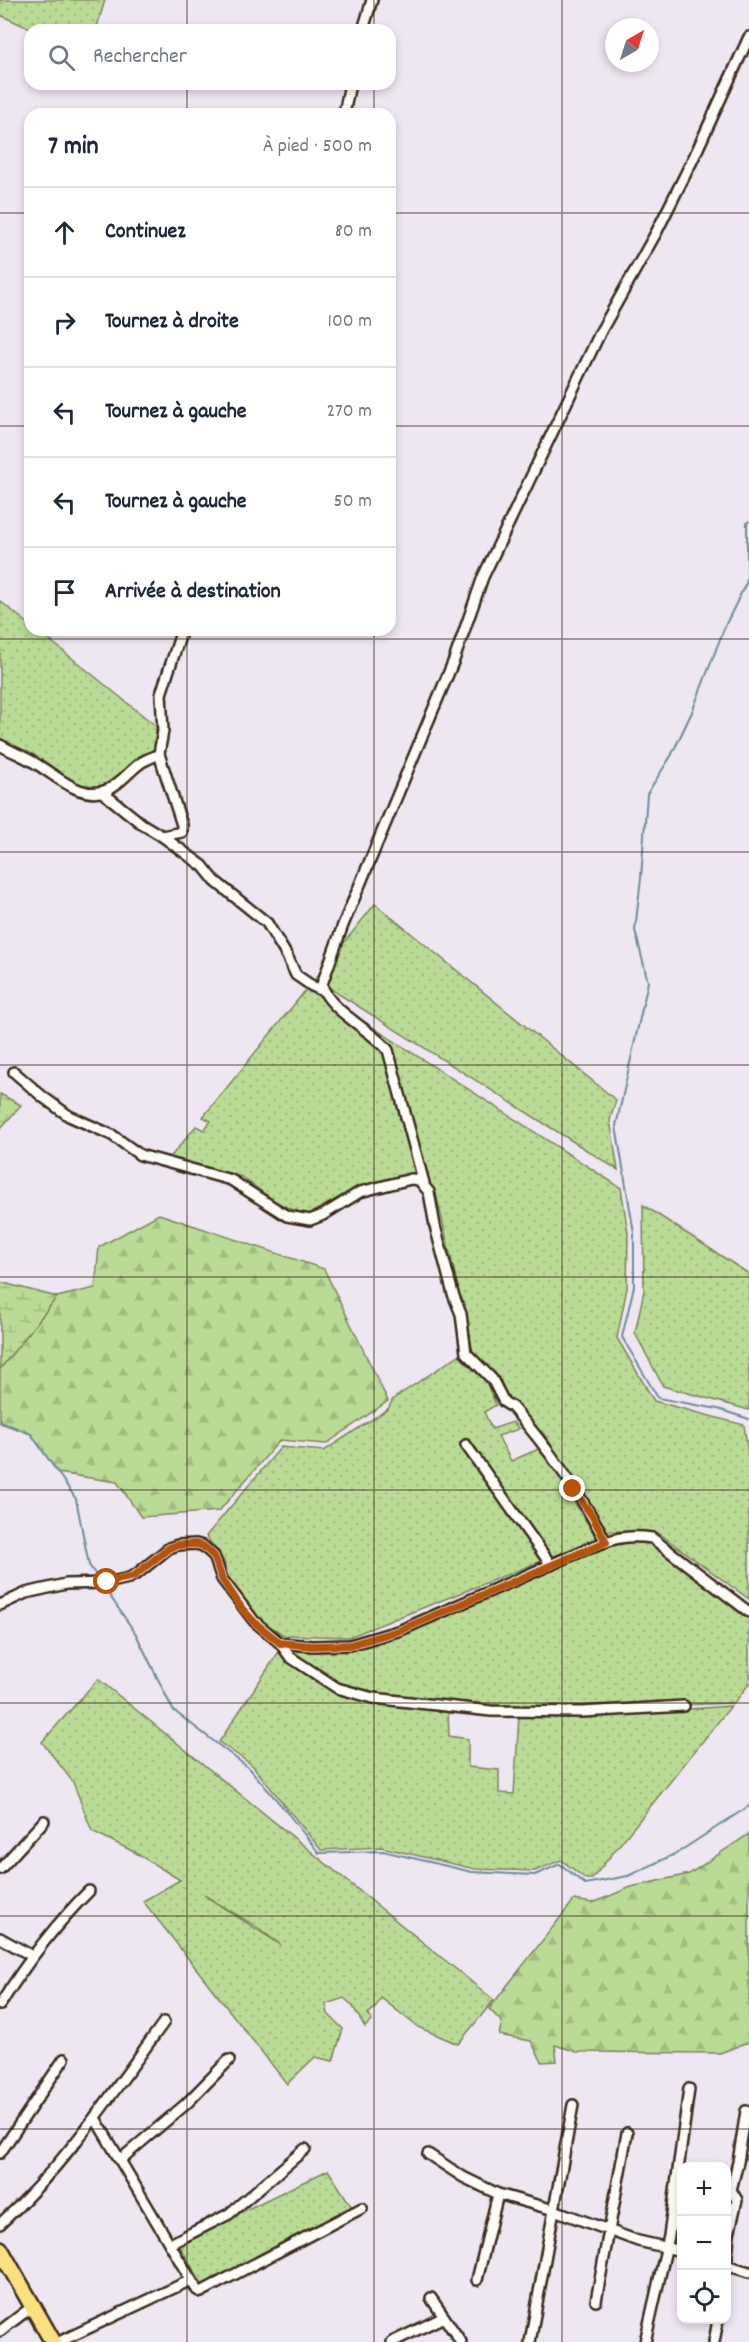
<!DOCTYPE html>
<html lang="fr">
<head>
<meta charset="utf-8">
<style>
	body { margin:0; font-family:Dekko,sans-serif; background:#f6f6f7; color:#1f2937 }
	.controls { position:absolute; right:18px; bottom:18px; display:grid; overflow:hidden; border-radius:12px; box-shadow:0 3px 9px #0003 }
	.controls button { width:54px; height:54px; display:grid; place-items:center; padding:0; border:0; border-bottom:2px solid #e0e1e3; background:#fff; color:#1f2937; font:30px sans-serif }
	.compass { position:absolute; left:605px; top:18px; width:54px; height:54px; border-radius:50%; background:#fff; box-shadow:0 3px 9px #0003; rotate:39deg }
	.stop { position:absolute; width:18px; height:18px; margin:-14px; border:4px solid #b45309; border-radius:50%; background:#fff }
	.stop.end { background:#b45309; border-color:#fff; box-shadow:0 2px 6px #0008 }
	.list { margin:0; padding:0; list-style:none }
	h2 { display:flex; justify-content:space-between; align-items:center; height:78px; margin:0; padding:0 24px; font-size:26px }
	h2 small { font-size:20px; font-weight:400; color:#747a83 }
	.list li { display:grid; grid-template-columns:39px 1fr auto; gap:18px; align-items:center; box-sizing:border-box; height:90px; padding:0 24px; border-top:2px solid #e0e1e3 }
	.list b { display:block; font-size:22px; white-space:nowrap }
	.list em { font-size:20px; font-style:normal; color:#747a83 }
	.icon { flex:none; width:33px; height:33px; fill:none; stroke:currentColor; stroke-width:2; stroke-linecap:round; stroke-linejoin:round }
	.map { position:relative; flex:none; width:749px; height:2342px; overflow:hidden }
	.search { position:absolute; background:#fff; box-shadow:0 3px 9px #0003; left:24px; top:24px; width:372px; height:66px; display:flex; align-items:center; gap:15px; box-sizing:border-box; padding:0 21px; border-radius:18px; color:#747a83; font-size:22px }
	.panel { position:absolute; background:#fff; box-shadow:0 3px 9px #0003; left:24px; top:108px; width:372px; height:528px; border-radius:18px }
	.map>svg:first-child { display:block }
	.grass { fill:url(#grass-dots); stroke:#7a825a; stroke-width:1.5; fill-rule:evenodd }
	.forest { fill:url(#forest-firs); stroke:#7a825a; stroke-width:1.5 }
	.wetland { fill:url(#wetland-marsh); stroke:#7a825a; stroke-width:1.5 }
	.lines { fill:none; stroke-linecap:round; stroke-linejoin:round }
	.stream { stroke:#6f8a9d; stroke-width:2 }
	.minor-casing { stroke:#3b2a1e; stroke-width:14 }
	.trunk-casing { stroke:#3b2a1e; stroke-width:20 }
	.minor { stroke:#fdfcf7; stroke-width:9 }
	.trunk { stroke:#fae180; stroke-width:15 }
	.route { stroke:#b45309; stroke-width:8 }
	.grid { fill:none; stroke:#3b2a1e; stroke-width:1.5; stroke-opacity:0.55 }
</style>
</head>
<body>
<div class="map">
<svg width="749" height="2342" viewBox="0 0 749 2342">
	<defs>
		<pattern id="grass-dots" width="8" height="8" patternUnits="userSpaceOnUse" patternTransform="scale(1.5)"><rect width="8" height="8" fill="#badb95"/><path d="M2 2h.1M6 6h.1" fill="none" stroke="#a1bc80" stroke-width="1.8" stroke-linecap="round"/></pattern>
		<pattern id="forest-firs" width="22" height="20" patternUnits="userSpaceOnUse" patternTransform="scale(1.5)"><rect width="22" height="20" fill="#badb95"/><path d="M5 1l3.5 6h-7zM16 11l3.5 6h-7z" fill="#a1bc80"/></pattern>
		<pattern id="wetland-marsh" width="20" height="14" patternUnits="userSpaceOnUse" patternTransform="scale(1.5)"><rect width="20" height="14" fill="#badb95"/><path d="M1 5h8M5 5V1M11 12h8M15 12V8" fill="none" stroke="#a1bc80"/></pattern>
	</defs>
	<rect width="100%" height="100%" fill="#eee6f1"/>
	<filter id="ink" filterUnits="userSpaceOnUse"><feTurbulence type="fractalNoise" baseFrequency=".0167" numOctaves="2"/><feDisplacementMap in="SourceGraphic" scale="12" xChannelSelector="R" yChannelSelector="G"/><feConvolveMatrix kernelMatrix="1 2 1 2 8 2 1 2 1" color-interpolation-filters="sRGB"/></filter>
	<g filter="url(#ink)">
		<g class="grass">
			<path d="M0,0H105L96,30H33L0,15Z"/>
			<path d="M0,601L30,625V630H37L156,726L155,751L138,759L105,787L74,784L0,738Z"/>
			<path d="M375,904L616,1100L610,1120L618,1170L315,979Z"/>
			<path d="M309,986L621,1188L628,1233L627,1288L617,1338L654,1401L744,1425L749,1462V1599L657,1532L608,1531L544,1434L508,1402L501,1381L473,1352L436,1193L423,1173L360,1186L307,1215L277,1203L242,1177L168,1160L196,1126L204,1130L211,1121L203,1117Z"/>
			<path d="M643,1205L749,1274V1410L663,1386L635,1333L644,1291Z"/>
			<path d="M459,1355L486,1382L496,1405L484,1412L492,1429L513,1422L519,1429L498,1436L511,1461L541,1448L597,1539L349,1637L284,1635L260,1620L227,1576L224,1561L206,1536L281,1447L324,1451L388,1409L393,1399Z"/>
			<path d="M632,1539L650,1541L749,1616V1684L734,1703C633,1707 534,1711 434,1700C402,1696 370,1694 340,1684C320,1677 303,1661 287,1648L350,1649L617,1542Z"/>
			<path d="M280,1650L289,1660L313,1678L337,1692L448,1710L449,1736L468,1739V1767L499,1770V1793L514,1794L519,1716L583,1717L731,1706L592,1879H586L561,1860L535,1871L475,1869L381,1847L321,1850L252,1765L219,1742Z"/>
			<path d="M98,1679L494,2000L458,2044L418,2027L381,1998L376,2007L368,2014L372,2020L365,2027L352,2005L344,1998L326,2004L328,2014L343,2029L333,2061L315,2057L287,2084L143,1901L180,1880L136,1853L92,1831L73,1782L42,1742ZM204,1895L254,1925L281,1945Z"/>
			<path d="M328,2170L355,2212L203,2286L178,2243Z"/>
		</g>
		<g class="forest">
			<path d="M159,1214L324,1269L388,1401L326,1444L280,1440L219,1511L141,1517L117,1482L58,1473L31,1434L0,1423V1369L57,1297L95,1288L99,1247Z"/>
			<path d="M749,1834V2042L720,2053L577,2052L555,2045L557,2061L542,2062L531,2041L499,2035L502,2022L489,2009L574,1900L593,1903L631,1887L689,1874Z"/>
		</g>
		<g class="wetland">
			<path d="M0,1094L21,1105L0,1129Z"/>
			<path d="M0,1282L57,1297L0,1369Z"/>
		</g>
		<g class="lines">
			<g class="stream">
				<path d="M749,521L747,523V581L725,626L692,712L671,756L647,794L641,878L635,930L648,982L616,1126L634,1233V1286L622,1337L658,1398L718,1409L749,1419"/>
				<path d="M0,1421L31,1434L76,1499L89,1565L100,1581"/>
				<path d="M103,1586L136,1634L173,1710L250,1769L286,1811L319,1853L383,1851L472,1872L535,1875L560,1864L585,1884L628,1876L677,1853L749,1806"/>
			</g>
			<defs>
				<g id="minor">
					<path d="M363,30L372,0"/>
					<path d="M344,114L350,84"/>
					<path d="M182,630L161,694L163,731L159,754L182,825V832L162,836L203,866L215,881L267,923L287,956L296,975L312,986L325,992"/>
					<path d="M0,745C12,752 26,757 38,765C58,777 83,802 109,789C122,782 130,770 142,762C147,759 153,757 159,754"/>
					<path d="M102,792L142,824L162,836"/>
					<path d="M14,1072L43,1097L69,1116L112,1135L140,1155L231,1180L287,1216L310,1220L323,1215L360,1192L411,1179L419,1180L429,1192L435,1226L453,1294L461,1314L466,1353L492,1379L504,1402L512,1407C548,1448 580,1493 606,1542"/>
					<path d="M424,1183L388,1050C372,1030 326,1009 322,984L343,925L454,660L483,577L601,331L656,233L694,157L749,37"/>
					<path d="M466,1445L551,1565"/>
					<path d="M0,1605L26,1593L66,1584L107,1583L129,1578L138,1573L169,1548L178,1545L196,1544L203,1546L214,1556L222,1579L254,1621L280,1643L290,1657L337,1688L373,1698L491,1711L582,1712L684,1706"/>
					<path d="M280,1643L312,1646L350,1645L401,1630L589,1548C612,1539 626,1534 652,1538L749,1612"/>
					<path d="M0,1869L44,1821"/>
					<path d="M0,1938L32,1956"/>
					<path d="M0,2005C26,1963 54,1926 89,1891"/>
					<path d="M95,2118L197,2290L201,2292L362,2208"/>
					<path d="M0,2153L64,2059"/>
					<path d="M428,2154L463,2177L498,2194L554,2210L638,2241L682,2251"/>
					<path d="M120,2160L186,2104L229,2060"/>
					<path d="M0,2224C65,2165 113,2092 164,2022"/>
					<path d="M170,2244L229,2214L305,2149"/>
					<path d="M726,2265L749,2272"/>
					<path d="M726,2269L729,2234L737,2200L731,2190L738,2162L746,2111"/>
					<path d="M477,2280L498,2194"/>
					<path d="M431,2298L461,2342"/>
					<path d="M596,2301L627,2133"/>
					<path d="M0,2331L33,2306"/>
					<path d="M59,2342L191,2280"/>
					<path d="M392,2342L444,2317"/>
					<path d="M530,2342L573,2105"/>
					<path d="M645,2342L669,2236L689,2089"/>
					<path d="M714,2342L718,2320"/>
				</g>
				<path id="trunk" d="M0,2249L53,2342"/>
			</defs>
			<use href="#minor" class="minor-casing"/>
			<use href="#trunk" class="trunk-casing"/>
			<use href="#minor" class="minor"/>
			<use href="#trunk" class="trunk"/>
		</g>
	</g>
	<g class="lines" filter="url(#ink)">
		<path class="route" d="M107,1582L134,1576L169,1548L177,1545L196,1544L203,1546L214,1556L222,1579L242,1609L254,1622L280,1643L312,1646L350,1645L401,1630L606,1542L593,1517L573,1489"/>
	</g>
	<path class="grid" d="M187,0V30M374,0V30M562,0V2342M187,84V114M374,84V114M0,213H30M390,213H749M0,426H30M390,426H749M187,630V2342M374,630V2342M0,639H749M0,852H749M0,1065H749M0,1277H749M0,1490H749M0,1703H749M0,1916H749M0,2129H749"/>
</svg>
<div class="controls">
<button>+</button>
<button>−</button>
<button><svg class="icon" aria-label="locate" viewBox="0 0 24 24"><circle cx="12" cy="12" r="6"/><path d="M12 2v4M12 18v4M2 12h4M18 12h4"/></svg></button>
</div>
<svg class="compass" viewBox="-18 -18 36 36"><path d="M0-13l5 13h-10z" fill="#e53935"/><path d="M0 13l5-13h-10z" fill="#747a83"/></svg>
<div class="stop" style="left:107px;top:1582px"></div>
<div class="stop end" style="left:573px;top:1489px"></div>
<div class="search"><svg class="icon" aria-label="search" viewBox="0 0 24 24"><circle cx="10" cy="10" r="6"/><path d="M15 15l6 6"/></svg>Rechercher</div>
<section class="panel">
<h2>7 min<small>À pied · 500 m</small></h2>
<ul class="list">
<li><svg class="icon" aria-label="ahead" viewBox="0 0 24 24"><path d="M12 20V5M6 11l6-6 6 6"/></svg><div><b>Continuez</b></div><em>80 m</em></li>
<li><svg class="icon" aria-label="right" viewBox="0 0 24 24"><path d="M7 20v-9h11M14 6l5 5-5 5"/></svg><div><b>Tournez à droite</b></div><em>100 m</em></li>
<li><svg class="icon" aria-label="left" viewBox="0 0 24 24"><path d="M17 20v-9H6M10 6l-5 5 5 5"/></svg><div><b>Tournez à gauche</b></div><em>270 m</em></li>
<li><svg class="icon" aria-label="left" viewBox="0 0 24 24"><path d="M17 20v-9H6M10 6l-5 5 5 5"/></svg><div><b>Tournez à gauche</b></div><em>50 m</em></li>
<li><svg class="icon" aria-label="arrive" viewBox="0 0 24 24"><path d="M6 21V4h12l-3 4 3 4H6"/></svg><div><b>Arrivée à destination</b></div></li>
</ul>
</section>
</div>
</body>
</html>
